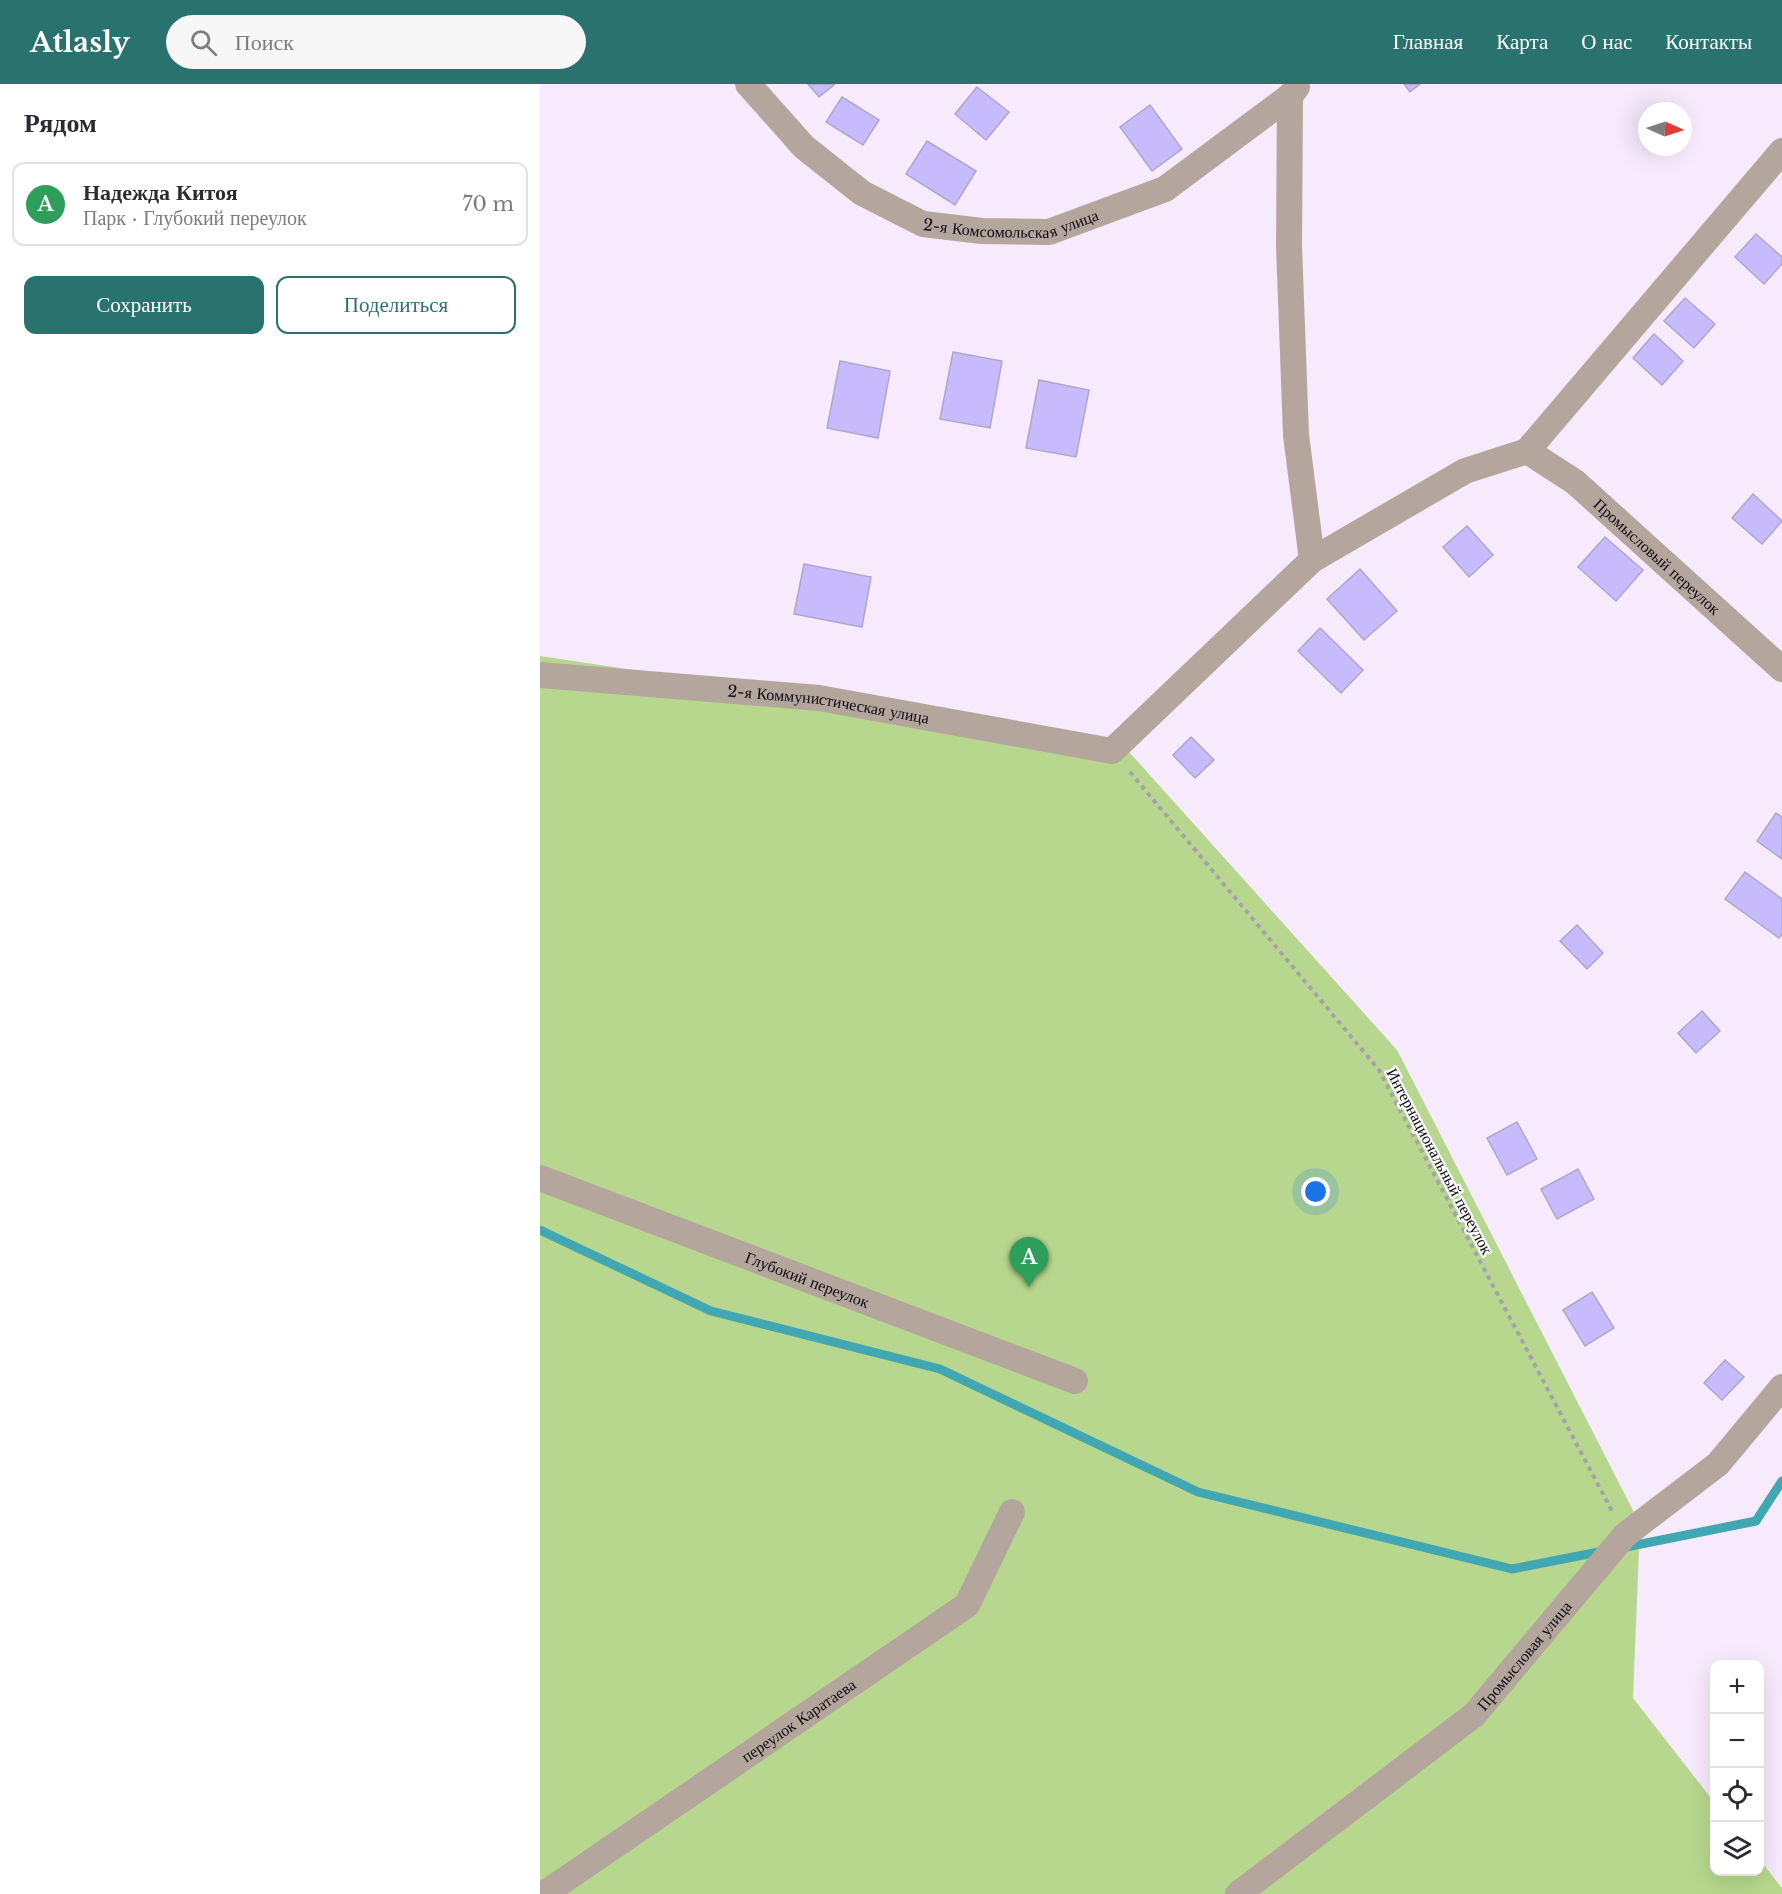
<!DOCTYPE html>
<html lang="ru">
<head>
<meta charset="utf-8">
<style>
	body { margin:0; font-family:"Libre Baskerville",serif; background:#f7f7f7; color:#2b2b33 }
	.controls { position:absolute; right:18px; bottom:18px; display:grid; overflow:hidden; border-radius:12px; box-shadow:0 6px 24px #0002 }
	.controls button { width:54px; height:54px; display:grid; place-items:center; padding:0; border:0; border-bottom:2px solid #e1e1e2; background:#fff; color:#2b2b33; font:30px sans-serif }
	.compass { position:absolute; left:1098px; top:18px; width:54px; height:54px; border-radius:50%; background:#fff; box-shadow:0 6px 24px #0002; rotate:93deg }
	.you { position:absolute; left:776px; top:1108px; width:21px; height:21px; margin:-15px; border:4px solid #fff; border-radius:50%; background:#1a73e8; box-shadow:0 0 0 9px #1a73e833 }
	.badge { display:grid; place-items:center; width:39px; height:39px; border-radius:50%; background:#29726e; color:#fff; font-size:20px; font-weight:700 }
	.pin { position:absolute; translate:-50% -50px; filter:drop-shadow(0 2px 3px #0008) }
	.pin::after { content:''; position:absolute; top:32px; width:21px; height:18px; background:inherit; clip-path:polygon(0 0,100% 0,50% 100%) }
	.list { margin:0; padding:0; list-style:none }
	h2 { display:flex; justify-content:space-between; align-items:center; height:78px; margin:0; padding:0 24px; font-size:26px }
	h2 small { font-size:20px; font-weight:400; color:#7c7c81 }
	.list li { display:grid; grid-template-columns:39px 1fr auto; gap:18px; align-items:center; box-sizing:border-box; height:84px; margin:0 12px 12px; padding:0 12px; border:2px solid #e1e1e2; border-radius:12px }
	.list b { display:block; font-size:22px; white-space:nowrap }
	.list p { margin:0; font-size:20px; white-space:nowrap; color:#7c7c81 }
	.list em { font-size:20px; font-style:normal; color:#7c7c81 }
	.actions { display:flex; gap:12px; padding:18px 24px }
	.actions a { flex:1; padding:14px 0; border:2px solid #29726e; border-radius:12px; text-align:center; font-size:21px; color:#29726e }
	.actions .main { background:#29726e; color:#fff }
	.icon { flex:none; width:33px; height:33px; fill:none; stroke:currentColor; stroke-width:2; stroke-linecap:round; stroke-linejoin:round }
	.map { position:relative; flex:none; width:1242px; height:1810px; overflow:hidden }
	header { display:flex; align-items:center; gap:36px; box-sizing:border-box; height:84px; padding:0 30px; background:#29726e; color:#fff }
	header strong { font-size:28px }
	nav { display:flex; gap:33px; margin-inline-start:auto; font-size:21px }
	.search { width:420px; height:54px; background:#f7f7f7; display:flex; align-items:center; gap:15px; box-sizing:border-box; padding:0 21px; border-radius:33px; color:#7c7c81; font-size:22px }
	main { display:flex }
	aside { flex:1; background:#fff }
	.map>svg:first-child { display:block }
	.green { fill:#b7d78e }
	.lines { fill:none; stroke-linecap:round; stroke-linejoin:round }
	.stream { stroke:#40a7b3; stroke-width:9 }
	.building { fill:#c7bafd; stroke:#ada8c8; stroke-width:1.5 }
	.path { stroke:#a99fae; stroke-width:4; stroke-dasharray:4.5 4.5; stroke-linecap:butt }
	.minor { stroke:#b4a69d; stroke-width:26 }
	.labels { text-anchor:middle; stroke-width:4.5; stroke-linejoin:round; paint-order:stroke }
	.street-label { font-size:16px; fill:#0f0912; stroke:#fcfcfc }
</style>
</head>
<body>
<header>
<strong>Atlasly</strong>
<div class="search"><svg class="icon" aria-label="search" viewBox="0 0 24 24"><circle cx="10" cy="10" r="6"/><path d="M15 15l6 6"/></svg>Поиск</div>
<nav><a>Главная</a><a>Карта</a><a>О нас</a><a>Контакты</a></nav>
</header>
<main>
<aside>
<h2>Рядом<small></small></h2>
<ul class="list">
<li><span class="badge" style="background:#2e9e5b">A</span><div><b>Надежда Китоя</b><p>Парк · Глубокий переулок</p></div><em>70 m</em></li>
</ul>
<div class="actions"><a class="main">Сохранить</a><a>Поделиться</a></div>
</aside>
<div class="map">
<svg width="1242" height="1810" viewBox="0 0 1242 1810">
	<rect width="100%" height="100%" fill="#f6eafc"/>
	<path class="green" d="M0,572L581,659L857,966L1100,1440L1093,1614L1174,1718V1788H1220V1776L1242,1804V1810H0Z"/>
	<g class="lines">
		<g class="stream">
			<path d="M0,1146L171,1227L400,1285L658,1408L972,1485L1064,1467"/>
			<path d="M1081,1464L1216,1437L1242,1397"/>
		</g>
	</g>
	<g class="building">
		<path d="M268,0H295L279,13Z"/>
		<path d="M864,0H880L870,8Z"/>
		<path d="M437,3L469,28L446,56L415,30Z"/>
		<path d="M302,13L339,36L323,61L286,38Z"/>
		<path d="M610,21L642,65L612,87L580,43Z"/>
		<path d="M387,57L436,87L415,121L366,90Z"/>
		<path d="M1216,150L1242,173V180L1224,200L1195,173Z"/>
		<path d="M1145,214L1175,240L1154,264L1124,237Z"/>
		<path d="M1114,250L1143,277L1122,301L1093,274Z"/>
		<path d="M413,268L462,277L450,344L400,335Z"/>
		<path d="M300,277L350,287L338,354L287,344Z"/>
		<path d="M499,296L549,306L536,373L486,364Z"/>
		<path d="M1213,410L1242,437L1222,460L1192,434Z"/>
		<path d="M927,442L953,471L929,493L903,463Z"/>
		<path d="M1065,453L1103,486L1076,517L1038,483Z"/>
		<path d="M264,480L331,493L322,543L254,530Z"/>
		<path d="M820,485L857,527L824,556L787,515Z"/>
		<path d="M780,544L823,586L801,609L758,567Z"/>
		<path d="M651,653L674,676L655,694L633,671Z"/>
		<path d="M1236,729L1242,733V775L1217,757Z"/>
		<path d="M1205,788L1242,815V850L1239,854L1185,815Z"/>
		<path d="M1037,841L1063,869L1047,885L1020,857Z"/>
		<path d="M1162,927L1180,947L1156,969L1138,949Z"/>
		<path d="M977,1038L997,1075L967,1091L947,1054Z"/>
		<path d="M1038,1085L1054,1115L1017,1135L1001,1105Z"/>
		<path d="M1052,1208L1074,1244L1045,1262L1023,1226Z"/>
		<path d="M1185,1276L1204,1293L1182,1316L1164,1299Z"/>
	</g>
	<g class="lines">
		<path class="path" d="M590,688L839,986L1072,1427"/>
		<g class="minor">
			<path id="s1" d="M208,0L264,63L322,109L383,140L442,147L509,148L625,105L750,12"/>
			<path d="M757,3L750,12L749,162L756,351L772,476"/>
			<path id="s2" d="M987,367L1035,398L1242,585"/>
			<path id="s3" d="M0,591L279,614L572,667L772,476L925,387L987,367L1242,67"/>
			<path id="s4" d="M0,1094L535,1297"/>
			<path id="s5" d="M4,1810L427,1521L472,1428"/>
			<path id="s6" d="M698,1810L934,1631L1085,1451L1178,1380L1242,1303"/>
		</g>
	</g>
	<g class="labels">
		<g class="street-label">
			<text dy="6" stroke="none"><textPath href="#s1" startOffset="316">2-я Комсомольская улица</textPath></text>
			<text dy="6" stroke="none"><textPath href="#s2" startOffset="168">Промысловый переулок</textPath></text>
			<text dy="6" stroke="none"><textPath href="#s3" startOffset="290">2-я Коммунистическая улица</textPath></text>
			<text transform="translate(900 1077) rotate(62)" y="6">Интернациональный переулок</text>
			<text dy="6" stroke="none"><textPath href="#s4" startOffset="286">Глубокий переулок</textPath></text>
			<text dy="6" stroke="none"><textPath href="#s6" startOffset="374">Промысловая улица</textPath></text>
			<text dy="6" stroke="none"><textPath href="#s5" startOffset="308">переулок Каратаева</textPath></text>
		</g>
	</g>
</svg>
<div class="controls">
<button>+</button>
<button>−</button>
<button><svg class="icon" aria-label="locate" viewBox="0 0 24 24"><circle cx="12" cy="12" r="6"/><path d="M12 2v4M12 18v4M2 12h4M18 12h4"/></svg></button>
<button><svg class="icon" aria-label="layers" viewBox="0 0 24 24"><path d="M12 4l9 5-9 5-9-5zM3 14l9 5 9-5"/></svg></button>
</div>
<svg class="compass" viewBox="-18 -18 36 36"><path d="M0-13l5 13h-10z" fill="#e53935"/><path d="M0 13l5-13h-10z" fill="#7c7c81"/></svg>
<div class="you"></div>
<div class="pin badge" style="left:489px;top:1203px;background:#2e9e5b">A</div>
</div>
</main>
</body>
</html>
